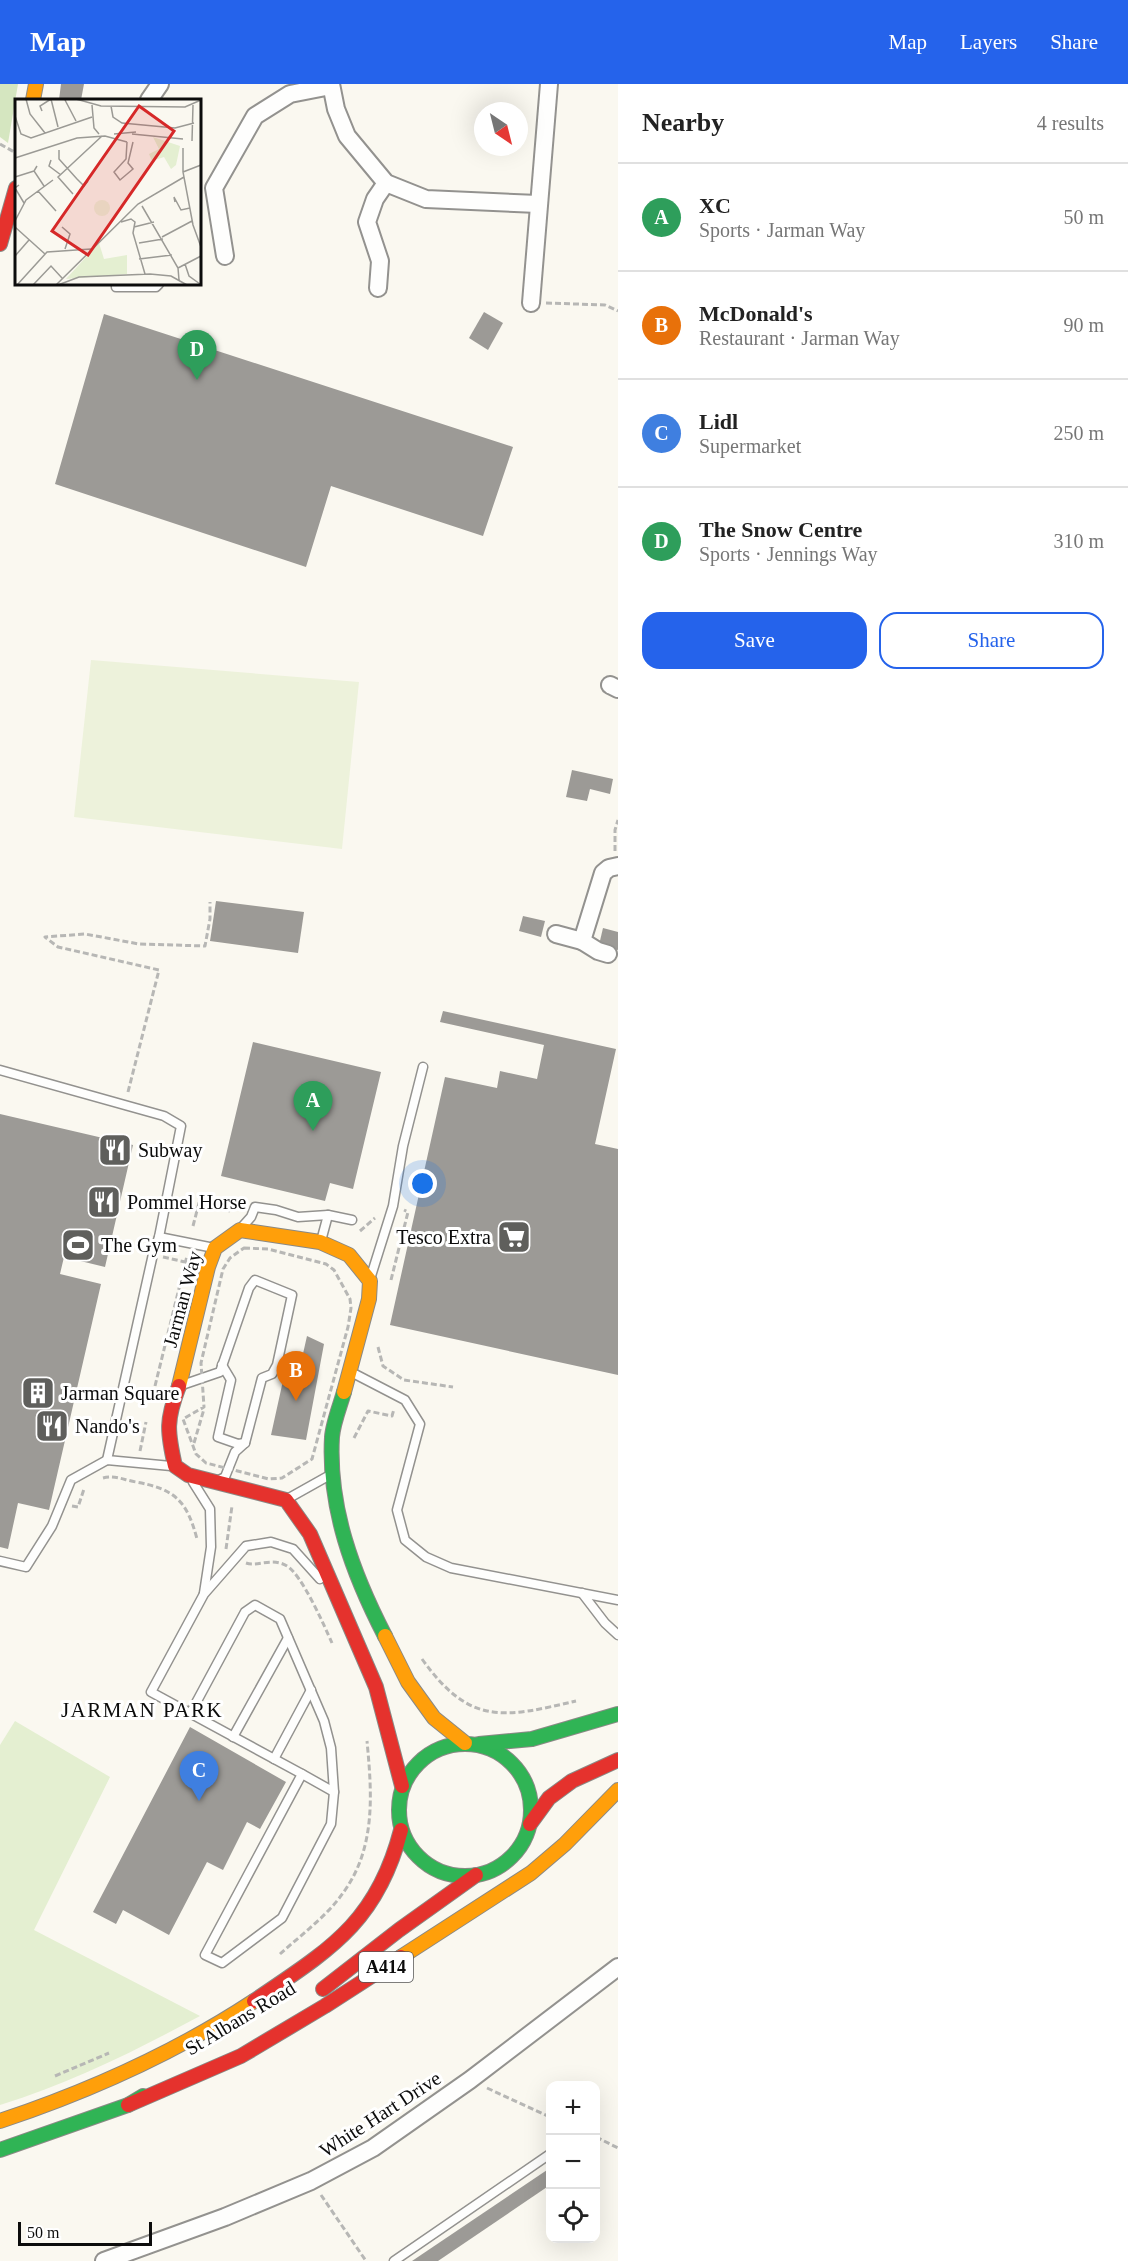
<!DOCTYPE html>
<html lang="en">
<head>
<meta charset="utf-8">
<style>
	body { margin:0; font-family:"Times New Roman",serif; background:#f6f6f6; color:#222 }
	.controls { position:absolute; right:18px; bottom:18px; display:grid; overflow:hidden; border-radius:12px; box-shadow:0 6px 24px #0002 }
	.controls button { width:54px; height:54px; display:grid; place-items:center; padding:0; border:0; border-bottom:2px solid #e0e0e0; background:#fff; color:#222; font:30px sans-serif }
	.compass { position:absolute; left:474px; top:18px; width:54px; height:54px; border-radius:50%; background:#fff; box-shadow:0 6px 24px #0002; rotate:145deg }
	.scale { position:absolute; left:18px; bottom:15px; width:134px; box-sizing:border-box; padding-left:6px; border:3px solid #0c0c0c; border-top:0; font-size:16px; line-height:21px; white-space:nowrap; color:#0c0c0c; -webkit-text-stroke:4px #fff; paint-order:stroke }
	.you { position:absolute; left:423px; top:1100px; width:21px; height:21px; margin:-15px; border:4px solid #fff; border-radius:50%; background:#1a73e8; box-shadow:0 0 0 9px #1a73e833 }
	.badge { display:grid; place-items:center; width:39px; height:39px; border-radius:50%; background:#2563eb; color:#fff; font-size:20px; font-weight:700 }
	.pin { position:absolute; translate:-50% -50px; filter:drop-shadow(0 2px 3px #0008) }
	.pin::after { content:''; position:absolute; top:32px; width:21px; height:18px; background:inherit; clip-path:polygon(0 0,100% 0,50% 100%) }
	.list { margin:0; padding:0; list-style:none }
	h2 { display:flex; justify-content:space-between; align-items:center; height:78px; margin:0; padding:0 24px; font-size:26px }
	h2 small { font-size:20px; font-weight:400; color:#767676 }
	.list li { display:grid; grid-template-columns:39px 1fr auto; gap:18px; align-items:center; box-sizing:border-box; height:108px; padding:0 24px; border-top:2px solid #e0e0e0 }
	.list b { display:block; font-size:22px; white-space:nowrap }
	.list p { margin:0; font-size:20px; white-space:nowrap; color:#767676 }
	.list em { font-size:20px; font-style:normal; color:#767676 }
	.actions { display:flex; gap:12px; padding:18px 24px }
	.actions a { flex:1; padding:14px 0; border:2px solid #2563eb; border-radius:18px; text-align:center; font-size:21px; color:#2563eb }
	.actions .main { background:#2563eb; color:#fff }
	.icon { flex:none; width:33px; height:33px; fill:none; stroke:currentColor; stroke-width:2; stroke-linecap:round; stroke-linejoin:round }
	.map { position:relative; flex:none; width:618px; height:2177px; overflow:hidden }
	header { display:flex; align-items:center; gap:36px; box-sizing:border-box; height:84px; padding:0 30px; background:#2563eb; color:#fff }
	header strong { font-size:28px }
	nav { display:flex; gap:33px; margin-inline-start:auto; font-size:21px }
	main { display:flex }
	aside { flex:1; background:#fff }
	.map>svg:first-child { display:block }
	.green { fill:#e4efd1 }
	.forest { fill:#d5e6c0 }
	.pitch { fill:#edf2db }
	.building { fill:#9c9a96 }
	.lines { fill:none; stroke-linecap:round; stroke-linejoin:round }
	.lane-casing { stroke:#93928f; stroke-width:11 }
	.street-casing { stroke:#93928f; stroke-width:20 }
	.fast-casing { stroke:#8a8985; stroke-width:16 }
	.slow-casing { stroke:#8a8985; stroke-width:16 }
	.jam-casing { stroke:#8a8985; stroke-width:16 }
	.path { stroke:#b7b7b5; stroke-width:3; stroke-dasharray:6 3; stroke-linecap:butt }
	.lane { stroke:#fefefd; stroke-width:8 }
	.street { stroke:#fefefd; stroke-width:16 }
	.fast { stroke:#30b455; stroke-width:14 }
	.slow { stroke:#ff9f0a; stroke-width:14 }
	.jam { stroke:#e5322d; stroke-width:14 }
	.labels { text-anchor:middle; stroke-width:6; stroke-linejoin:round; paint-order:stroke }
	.shield { fill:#fff; stroke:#555; stroke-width:1.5 }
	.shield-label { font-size:18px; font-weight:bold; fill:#0c0c0c }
	.poi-label { font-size:20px; fill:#0c0c0c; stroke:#fff; text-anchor:start }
	.street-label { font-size:20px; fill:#0c0c0c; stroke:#fff }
	.neighbourhood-label { font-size:21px; letter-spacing:1.5px; fill:#0c0c0c; stroke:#fff }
	.inset-road { fill:none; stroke:#9b9a95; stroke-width:1.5 }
	.view { fill:#d62828; fill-opacity:0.15; stroke:#d62828; stroke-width:3 }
	.inset-edge { fill:none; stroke:#0c0c0c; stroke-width:3 }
</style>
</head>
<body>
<header>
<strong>Map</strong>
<nav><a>Map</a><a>Layers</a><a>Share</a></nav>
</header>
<main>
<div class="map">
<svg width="618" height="2177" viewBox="0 0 618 2177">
	<rect width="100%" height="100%" fill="#faf8f0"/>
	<path class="green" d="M15,1637L110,1693L34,1846L200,1932C135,1967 71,1999 0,2021V1661Z"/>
	<path class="forest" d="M0,0H18L8,59L0,53Z"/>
	<path class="pitch" d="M91,576L359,598L342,765L74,733Z"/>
	<g class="building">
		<path d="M61,0H84L81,16H59Z"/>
		<path d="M484,228L503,239L488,266L469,254Z"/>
		<path d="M104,230L513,363L483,452L331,402L306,483L55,400Z"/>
		<path d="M572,686L613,695L610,710L590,705L587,717L566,713Z"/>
		<path d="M216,817L304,828L298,869L210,857Z"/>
		<path d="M523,832L545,837L541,853L519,847Z"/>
		<path d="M603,844L618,848V866L599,861Z"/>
		<path d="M443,927L616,965L595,1060L618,1065V1291L390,1241L445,993L497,1004L500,987L537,995L544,961L440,938Z"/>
		<path d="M253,958L381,988L353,1105L330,1099L325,1117L221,1092Z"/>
		<path d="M0,1030L133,1061L105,1183L64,1173L60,1190L101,1200L49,1426L18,1419L8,1465L0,1463Z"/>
		<path d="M307,1252L324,1260L306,1356L271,1351L286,1283H300Z"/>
		<path d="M190,1643L286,1698L260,1745L247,1738L223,1786L207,1778L169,1851L123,1826L116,1840L93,1828Z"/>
		<path d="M550,2084V2101L438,2177H412Z"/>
	</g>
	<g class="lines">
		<defs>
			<g id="lane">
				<path d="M116,200V203H156L159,200"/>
				<path d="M0,986L164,1032L181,1042L159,1153L153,1170L107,1376"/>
				<path d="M242,1143L251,1133L255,1123L276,1126L298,1133L328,1131L352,1136"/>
				<path d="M159,1153L214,1164"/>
				<path d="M321,1157L328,1131"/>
				<path d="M371,1192L393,1122L403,1062L423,983"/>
				<path d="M222,1281L231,1296L218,1353L238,1360L245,1359"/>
				<path d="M351,1288L405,1316L420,1340L397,1426L405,1456L426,1473L451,1484L618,1516"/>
				<path d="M182,1301L220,1288L249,1204L255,1196L292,1211L277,1281L272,1290L262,1294L245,1359L235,1368L225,1393L219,1396"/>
				<path d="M193,1398L210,1425L211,1463L204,1509"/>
				<path d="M289,1414L330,1391"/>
				<path d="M0,1477L26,1483L52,1442L71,1396L107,1376L171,1382"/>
				<path d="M582,1509L605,1539L618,1551"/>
				<path d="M190,1630L245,1528L255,1521L280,1535L324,1637L331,1664L334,1708L331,1740L282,1834L222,1879L205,1871L302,1690L151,1608L204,1510L246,1462L271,1458L293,1465L320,1495"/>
				<path d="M233,1653L288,1554"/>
				<path d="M274,1675L311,1606"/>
				<path d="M302,1690L334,1708"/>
				<path d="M394,2177L550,2070"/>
			</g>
			<g id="street">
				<path d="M331,0L336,25L347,52L386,99L426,115L538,120"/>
				<path d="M149,16L160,0"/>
				<path d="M225,172L214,104L255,32L290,10L331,2"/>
				<path d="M378,204L380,177L367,138L375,115L386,99"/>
				<path d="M531,219L549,0"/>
				<path d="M610,601L618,605"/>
				<path d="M556,850L582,857"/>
				<path d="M608,870L598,867L582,857L603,789L609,784L618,782"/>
				<path d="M104,2177L225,2133L311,2097L373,2064L470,1996L618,1883"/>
			</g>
			<g id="fast">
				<path d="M344,1308C340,1322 333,1339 332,1353C328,1424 353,1490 385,1552"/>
				<circle cx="465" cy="1726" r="66"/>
				<path d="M479,1660L532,1655L618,1630"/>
				<path d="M0,2066L128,2021L143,2012"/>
			</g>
			<g id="slow">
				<path d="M33,16L36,0"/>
				<path d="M179,1302L208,1183L215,1164L240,1146L320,1158L349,1171L370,1197L369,1215L344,1308"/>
				<path d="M385,1552L408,1598L434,1634L465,1659"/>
				<path d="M401,1873L531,1789L565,1760L618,1706"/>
				<path d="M0,2037C90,2007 175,1969 254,1917"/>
			</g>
			<g id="jam">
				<path d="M0,160L16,104"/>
				<path d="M179,1302C166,1336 167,1347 175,1382L188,1391L286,1416L310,1450L376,1603L402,1702"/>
				<path d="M530,1740L549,1714L572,1697L618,1676"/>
				<path d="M323,1905L399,1846L476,1791"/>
				<path d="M254,1917C329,1866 377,1839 401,1746"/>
				<path d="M128,2021L241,1972L325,1922L401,1873"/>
			</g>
		</defs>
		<use href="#lane" class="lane-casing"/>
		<use href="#street" class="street-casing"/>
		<use href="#fast" class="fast-casing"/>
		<use href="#slow" class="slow-casing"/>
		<use href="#jam" class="jam-casing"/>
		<g class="path">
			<path d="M0,60L16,69"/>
			<path d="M546,219L605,221L618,227"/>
			<path d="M615,767V746L618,736"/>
			<path d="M128,1008L159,886L58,863L45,853L85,850L139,860L205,862L210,835V818"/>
			<path d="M178,1124L197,1127"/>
			<path d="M193,1142L199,1119L230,1127"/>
			<path d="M360,1147L375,1134"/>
			<path d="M244,1164L268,1165L326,1180L334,1186L350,1215L351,1224L348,1243L312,1375L282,1394L269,1395L206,1379L196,1370L183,1335L204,1323L201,1279L223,1185L230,1174Z"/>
			<path d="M163,1173L185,1178"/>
			<path d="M391,1196L408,1128L404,1126"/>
			<path d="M378,1263L383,1282L404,1296L453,1303"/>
			<path d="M155,1302L187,1172"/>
			<path d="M354,1354L368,1327L392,1332L394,1325"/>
			<path d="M194,1359L204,1325"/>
			<path d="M140,1367L146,1338"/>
			<path d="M103,1394C115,1391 124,1396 136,1398C175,1405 187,1417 197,1455"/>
			<path d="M72,1422L78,1423L84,1405"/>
			<path d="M226,1465L232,1422"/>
			<path d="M246,1479C258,1483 272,1473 287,1482C302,1491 324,1541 332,1559"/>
			<path d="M422,1575C470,1642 503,1634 576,1617"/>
			<path d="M280,1870C301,1851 327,1832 343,1809C376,1764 372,1710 367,1657"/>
			<path d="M55,1992L109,1969"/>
			<path d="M487,2004L550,2033"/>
			<path d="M596,2053L618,2064"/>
			<path d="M321,2111L366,2177"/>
		</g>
		<use href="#lane" class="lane"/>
		<use href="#street" class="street"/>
		<use href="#fast" class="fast"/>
		<use href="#slow" class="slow"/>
		<use href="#jam" class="jam"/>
	</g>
	<defs>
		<symbol id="restaurant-square" viewBox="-11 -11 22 22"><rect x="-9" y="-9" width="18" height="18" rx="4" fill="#5f5f5c" stroke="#fff"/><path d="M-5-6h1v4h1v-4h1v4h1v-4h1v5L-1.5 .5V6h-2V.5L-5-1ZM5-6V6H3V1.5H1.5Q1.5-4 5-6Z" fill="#fff"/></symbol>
		<symbol id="supermarket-square" viewBox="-11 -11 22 22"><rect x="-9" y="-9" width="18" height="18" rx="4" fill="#5f5f5c" stroke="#fff"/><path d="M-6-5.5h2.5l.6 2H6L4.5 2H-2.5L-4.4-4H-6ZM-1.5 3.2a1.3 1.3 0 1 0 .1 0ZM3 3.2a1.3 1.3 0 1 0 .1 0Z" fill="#fff"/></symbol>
		<symbol id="stadium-square" viewBox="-11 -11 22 22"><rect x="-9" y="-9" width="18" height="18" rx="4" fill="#5f5f5c" stroke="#fff"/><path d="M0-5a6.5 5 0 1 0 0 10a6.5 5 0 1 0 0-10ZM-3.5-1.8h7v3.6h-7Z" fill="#fff"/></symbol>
		<symbol id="building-square" viewBox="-11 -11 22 22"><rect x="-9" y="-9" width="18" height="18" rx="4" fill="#5f5f5c" stroke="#fff"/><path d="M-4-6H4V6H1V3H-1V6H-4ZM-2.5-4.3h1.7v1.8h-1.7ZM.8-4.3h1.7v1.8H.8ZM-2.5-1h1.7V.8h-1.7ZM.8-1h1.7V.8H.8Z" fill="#fff"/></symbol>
	</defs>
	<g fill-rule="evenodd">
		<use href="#restaurant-square" x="96" y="1047" width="38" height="38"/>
		<use href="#restaurant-square" x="85" y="1099" width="38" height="38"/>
		<use href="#supermarket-square" x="495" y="1134" width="38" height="38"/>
		<use href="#stadium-square" x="59" y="1142" width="38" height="38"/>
		<use href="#building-square" x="19" y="1290" width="38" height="38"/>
		<use href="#restaurant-square" x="33" y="1323" width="38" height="38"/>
	</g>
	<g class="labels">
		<rect class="shield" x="359" y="1868" width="54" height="30" rx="4.5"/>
		<g class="shield-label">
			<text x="386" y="1889">A414</text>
		</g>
		<g class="poi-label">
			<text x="138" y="1073">Subway</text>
			<text x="127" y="1125">Pommel Horse</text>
			<text x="491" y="1160" text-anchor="end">Tesco Extra</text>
			<text x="101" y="1168">The Gym</text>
			<text x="61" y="1316">Jarman Square</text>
			<text x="75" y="1349">Nando's</text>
		</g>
		<g class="street-label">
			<text transform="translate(182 1215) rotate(-75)" y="7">Jarman Way</text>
			<text transform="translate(240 1934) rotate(-31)" y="7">St Albans Road</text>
			<text transform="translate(380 2030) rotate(-33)" y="7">White Hart Drive</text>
		</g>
		<g class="neighbourhood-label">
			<text x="142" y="1633">JARMAN PARK</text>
		</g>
	</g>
	<g transform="translate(15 15)">
		<rect width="186" height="186" fill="#faf8f0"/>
		<path d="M138,38L165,47L161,66L156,70L149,58L137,62L134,55L144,50ZM84,144L89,160L112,156V175L51,180Z" fill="#e4efd1"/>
		<path d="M79 109a8 8 0 1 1 16 0a8 8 0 1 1-16 0Z" fill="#edf2db"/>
		<path class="inset-road" d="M11,0L15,15L30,34M36,0L43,28M61,0L86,7L170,8L186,1M50,1L61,22M77,6L79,29L84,35M96,7L98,18L107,24L160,29L179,24M27,12L25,7L36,0M0,17L6,35L16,39L77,18M99,35L121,33M117,35L168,40M177,42L178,6M112,43L111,60L99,73L105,81L118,70L113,64L118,43M168,49V73L178,126L186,148M44,51V60L62,80L69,87L73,82M0,59L62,39L90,37L112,43M36,61L34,67L46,76M22,67L19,72L29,87M168,73L186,66M0,78L19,72M4,86L0,89L9,104M23,92L41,112M58,95L43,78L87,37M160,103L159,98L166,111L175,109M127,107L163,169L164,181M0,122L11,101L38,81M106,123L116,120L120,123L118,134L130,175M0,128L30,155M47,128L55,135L50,150M119,128L139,123M147,138L177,122M124,144L148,140M0,157L14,141M124,160L157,156M170,165L174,177L185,185M163,169L186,157M2,186L32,153L76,150M18,186L36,167L47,179M41,186L123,105L169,78M43,186L64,178L135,175L156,177L172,186"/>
		<path class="view" d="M124,7L159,32L73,156L37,132Z"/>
		<rect width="186" height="186" class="inset-edge"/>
	</g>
</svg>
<div class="controls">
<button>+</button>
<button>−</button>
<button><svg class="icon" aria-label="locate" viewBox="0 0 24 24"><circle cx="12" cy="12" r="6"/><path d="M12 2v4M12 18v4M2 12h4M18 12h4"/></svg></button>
</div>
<svg class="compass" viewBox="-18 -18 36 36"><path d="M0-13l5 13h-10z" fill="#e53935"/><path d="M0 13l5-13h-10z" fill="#767676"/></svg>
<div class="scale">50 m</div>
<div class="you"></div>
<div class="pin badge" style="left:313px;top:1047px;background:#2e9e5b">A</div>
<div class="pin badge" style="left:296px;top:1317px;background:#e8710a">B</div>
<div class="pin badge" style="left:199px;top:1717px;background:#3f7fe0">C</div>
<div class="pin badge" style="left:197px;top:296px;background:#2e9e5b">D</div>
</div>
<aside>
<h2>Nearby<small>4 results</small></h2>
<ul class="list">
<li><span class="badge" style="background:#2e9e5b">A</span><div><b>XC</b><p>Sports · Jarman Way</p></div><em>50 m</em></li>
<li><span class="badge" style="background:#e8710a">B</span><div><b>McDonald's</b><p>Restaurant · Jarman Way</p></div><em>90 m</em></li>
<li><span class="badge" style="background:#3f7fe0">C</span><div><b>Lidl</b><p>Supermarket</p></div><em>250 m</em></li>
<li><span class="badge" style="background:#2e9e5b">D</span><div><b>The Snow Centre</b><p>Sports · Jennings Way</p></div><em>310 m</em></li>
</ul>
<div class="actions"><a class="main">Save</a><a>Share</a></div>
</aside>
</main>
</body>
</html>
